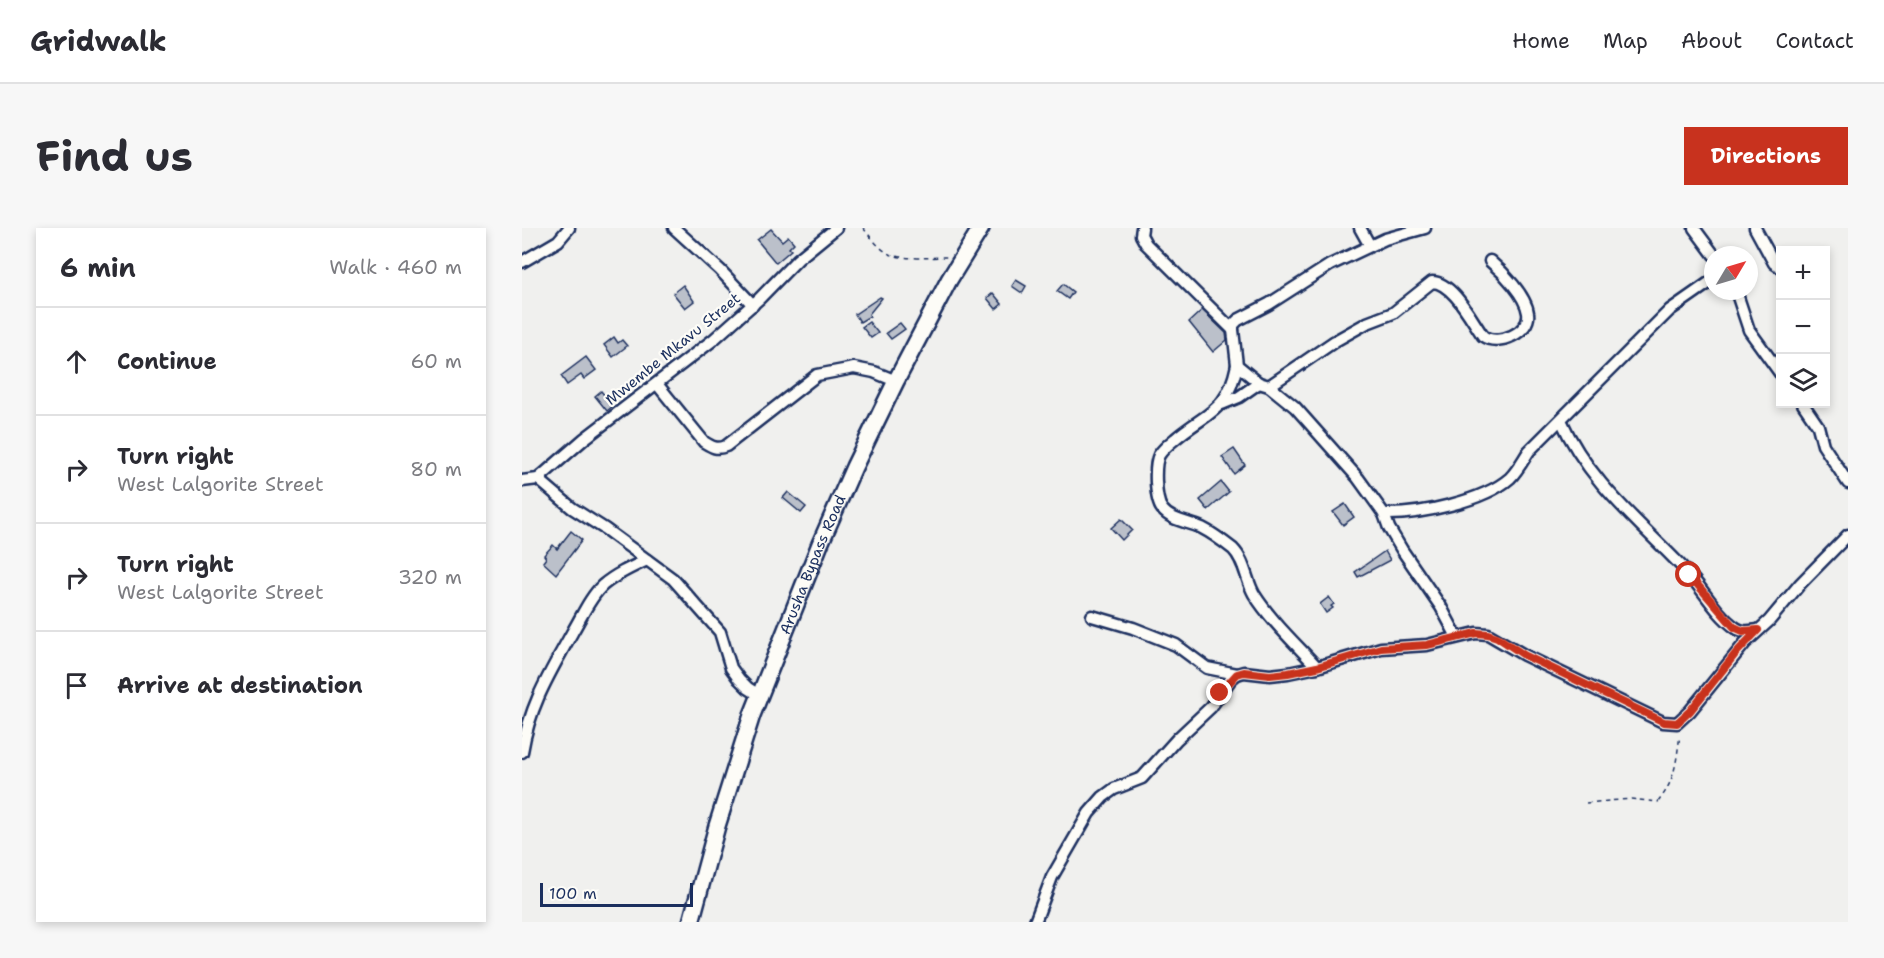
<!DOCTYPE html>
<html lang="en">
<head>
<meta charset="utf-8">
<style>
	body { margin:0; font-family:"Shantell Sans",sans-serif; background:#f7f7f7; color:#2b2b33 }
	.controls { position:absolute; right:18px; top:18px; display:grid; overflow:hidden; border-radius:0px; box-shadow:0 3px 9px #0003 }
	.controls button { width:54px; height:54px; display:grid; place-items:center; padding:0; border:0; border-bottom:2px solid #e1e1e2; background:#fff; color:#2b2b33; font:30px sans-serif }
	.compass { position:absolute; left:1182px; top:18px; width:54px; height:54px; border-radius:50%; background:#fff; box-shadow:0 3px 9px #0003; rotate:52deg }
	.scale { position:absolute; left:18px; bottom:15px; width:153px; box-sizing:border-box; padding-left:6px; border:3px solid #1b2f5e; border-top:0; font-size:16px; line-height:21px; white-space:nowrap; color:#1b2f5e; -webkit-text-stroke:4px #fdfcf7; paint-order:stroke }
	.stop { position:absolute; width:18px; height:18px; margin:-14px; border:4px solid #c8321e; border-radius:50%; background:#fff }
	.stop.end { background:#c8321e; border-color:#fff; box-shadow:0 2px 6px #0008 }
	.list { margin:0; padding:0; list-style:none }
	h2 { display:flex; justify-content:space-between; align-items:center; height:78px; margin:0; padding:0 24px; font-size:26px }
	h2 small { font-size:20px; font-weight:400; color:#7c7c81 }
	.list li { display:grid; grid-template-columns:39px 1fr auto; gap:18px; align-items:center; box-sizing:border-box; height:108px; padding:0 24px; border-top:2px solid #e1e1e2 }
	.list b { display:block; font-size:22px; white-space:nowrap }
	.list p { margin:0; font-size:20px; white-space:nowrap; color:#7c7c81 }
	.list em { font-size:20px; font-style:normal; color:#7c7c81 }
	.icon { flex:none; width:33px; height:33px; fill:none; stroke:currentColor; stroke-width:2; stroke-linecap:round; stroke-linejoin:round }
	.map { position:relative; flex:none; width:1326px; height:694px; overflow:hidden; border-radius:0px }
	header { display:flex; align-items:center; gap:36px; box-sizing:border-box; height:84px; padding:0 30px; background:#fff; border-bottom:2px solid #e1e1e2 }
	header strong { font-size:28px }
	nav { display:flex; gap:33px; margin-inline-start:auto; font-size:21px }
	.intro { display:flex; align-items:center; justify-content:space-between; box-sizing:border-box; height:144px; padding:0 36px }
	h1 { margin:0; font-size:42px }
	.button { padding:15px 27px; border-radius:0px; background:#c8321e; color:#fff; font-size:21px; font-weight:700 }
	main { display:flex; gap:36px; padding:0 36px }
	aside { flex:1; background:#fff; border-radius:0px; box-shadow:0 3px 9px #0003 }
	.map>svg:first-child { display:block }
	.building { fill:#bbc0ca; stroke:#1b2f5e; stroke-width:1.5 }
	.lines { fill:none; stroke-linecap:round; stroke-linejoin:round }
	.minor-casing { stroke:#1b2f5e; stroke-width:15 }
	.primary-casing { stroke:#1b2f5e; stroke-width:20 }
	.path { stroke:#1b2f5e; stroke-width:1.5; stroke-dasharray:4.5 4.5; stroke-linecap:butt }
	.minor { stroke:#fdfcf7; stroke-width:10 }
	.primary { stroke:#fdfcf7; stroke-width:15 }
	.route { stroke:#c8321e; stroke-width:8 }
	.labels { text-anchor:middle; stroke-width:4.5; stroke-linejoin:round; paint-order:stroke }
	.street-label { font-size:15px; fill:#1b2f5e; stroke:#fdfcf7 }
</style>
</head>
<body>
<header>
<strong>Gridwalk</strong>
<nav><a>Home</a><a>Map</a><a>About</a><a>Contact</a></nav>
</header>
<div class="intro"><h1>Find us</h1><a class="button">Directions</a></div>
<main>
<aside>
<h2>6 min<small>Walk · 460 m</small></h2>
<ul class="list">
<li><svg class="icon" aria-label="ahead" viewBox="0 0 24 24"><path d="M12 20V5M6 11l6-6 6 6"/></svg><div><b>Continue</b></div><em>60 m</em></li>
<li><svg class="icon" aria-label="right" viewBox="0 0 24 24"><path d="M7 20v-9h11M14 6l5 5-5 5"/></svg><div><b>Turn right</b><p>West Lalgorite Street</p></div><em>80 m</em></li>
<li><svg class="icon" aria-label="right" viewBox="0 0 24 24"><path d="M7 20v-9h11M14 6l5 5-5 5"/></svg><div><b>Turn right</b><p>West Lalgorite Street</p></div><em>320 m</em></li>
<li><svg class="icon" aria-label="arrive" viewBox="0 0 24 24"><path d="M6 21V4h12l-3 4 3 4H6"/></svg><div><b>Arrive at destination</b></div></li>
</ul>
</aside>
<div class="map">
<svg width="1326" height="694" viewBox="0 0 1326 694">
	<rect width="100%" height="100%" fill="#f0f0ee"/>
	<filter id="ink" filterUnits="userSpaceOnUse"><feTurbulence type="fractalNoise" baseFrequency=".0167" numOctaves="2"/><feDisplacementMap in="SourceGraphic" scale="12" xChannelSelector="R" yChannelSelector="G"/><feConvolveMatrix kernelMatrix="1 2 1 2 8 2 1 2 1" color-interpolation-filters="sRGB"/></filter>
	<g filter="url(#ink)">
		<g class="building">
			<path d="M249,1L260,13L266,8L272,15L267,20L269,22L254,35L235,12Z"/>
			<path d="M494,52L504,58L500,65L490,58Z"/>
			<path d="M541,56L551,64L546,71L535,63Z"/>
			<path d="M161,57L172,73L163,80L151,65Z"/>
			<path d="M471,65L480,76L474,81L465,70Z"/>
			<path d="M358,69L360,70L347,86L348,88L338,94L333,86Z"/>
			<path d="M680,82L704,105L705,112L691,124L667,94Z"/>
			<path d="M347,94L356,105L349,110L340,99Z"/>
			<path d="M378,95L383,101L369,111L364,105Z"/>
			<path d="M92,109L96,115L100,112L105,118L91,129L82,117Z"/>
			<path d="M64,129L74,142L62,151L59,147L45,157L39,148Z"/>
			<path d="M79,163L91,178L85,183L73,168Z"/>
			<path d="M712,221L723,237L712,246L700,229Z"/>
			<path d="M699,254L707,264L686,282L678,272Z"/>
			<path d="M266,264L284,279L279,285L261,270Z"/>
			<path d="M823,276L832,289L821,297L811,284Z"/>
			<path d="M599,291L610,302L600,312L589,300Z"/>
			<path d="M49,303L60,312L34,346L21,334L24,330L22,327L31,317L35,321Z"/>
			<path d="M863,323L868,332L836,349L833,344Z"/>
			<path d="M807,369L812,376L809,378L811,380L804,385L798,376Z"/>
		</g>
		<g class="lines">
			<defs>
				<g id="minor">
					<path d="M152,0L198,42L231,77"/>
					<path d="M620,0L619,7L624,16L711,102"/>
					<path d="M838,0L848,18"/>
					<path d="M903,0L863,11L808,37L747,76L716,92L711,97V102L715,137L737,155L747,158L773,179L836,250L862,286L867,300L880,322L919,379L935,409"/>
					<path d="M1172,0L1192,27"/>
					<path d="M1233,0L1252,35L1258,39"/>
					<path d="M0,34L36,13L47,0"/>
					<path d="M1214,63L1227,102L1258,145"/>
					<path d="M715,137C705,185 686,183 653,211C648,215 641,221 637,227C632,237 633,272 640,281C649,293 667,294 680,300C690,305 702,314 711,321C723,333 724,352 732,366C749,393 774,416 795,439"/>
					<path d="M135,156L182,214C190,219 195,222 204,218L295,147L332,140L352,144L374,153"/>
					<path d="M747,158L813,113L845,95L871,85L910,54C931,54 950,93 961,108C976,119 1009,104 1006,85C1004,68 981,44 968,33"/>
					<path d="M700,176L717,169L737,155"/>
					<path d="M1281,176L1296,198L1301,217L1326,255"/>
					<path d="M1039,192C1067,255 1119,295 1165,344C1181,361 1194,386 1214,400C1221,405 1228,403 1236,402"/>
					<path d="M16,251L50,280L83,301L151,351L198,404L209,440L217,451L226,460L237,467"/>
					<path d="M0,253L16,251L62,211L191,112L237,71L276,31L314,0"/>
					<path d="M862,286C897,287 962,273 988,250C996,242 1001,232 1007,223L1148,82L1191,52"/>
					<path d="M570,388L611,400L654,417L685,440L715,446"/>
					<path d="M0,524C8,476 28,445 51,403C60,388 68,369 81,357C94,346 110,339 125,332"/>
					<path d="M513,694L530,649L567,585L581,569L592,561L620,550L655,511L689,479L709,451L715,446L722,444L748,447L766,445L795,439L859,420L905,417L954,405L966,406L1002,427L1141,494L1155,495L1168,483L1223,415L1247,393L1278,356L1326,307"/>
				</g>
				<g id="primary">
					<path id="s1" d="M169,694L195,598L230,487L298,316L332,239L374,153L427,52L459,0"/>
				</g>
			</defs>
			<use href="#minor" class="minor-casing"/>
			<use href="#primary" class="primary-casing"/>
			<g class="path">
				<path d="M341,0C348,8 355,18 364,24C376,33 410,29 425,29"/>
				<path d="M1064,575L1109,571L1136,574C1154,551 1154,534 1158,507"/>
			</g>
			<use href="#minor" class="minor"/>
			<use href="#primary" class="primary"/>
		</g>
	</g>
	<g class="lines" filter="url(#ink)">
		<path class="route" d="M698,465L715,446L722,444L748,447L766,445L795,439L859,420L905,417L954,405L966,406L975,409L1002,427L1142,494L1155,495L1168,483L1214,425L1236,402L1221,403L1212,399L1167,347"/>
	</g>
	<g class="labels">
		<g class="street-label">
			<text transform="translate(151 121) rotate(-39)" y="5">Mwembe Mkavu Street</text>
			<text dy="5" stroke="none"><textPath href="#s1" startOffset="378">Arusha Bypass Road</textPath></text>
		</g>
	</g>
</svg>
<div class="controls">
<button>+</button>
<button>−</button>
<button><svg class="icon" aria-label="layers" viewBox="0 0 24 24"><path d="M12 4l9 5-9 5-9-5zM3 14l9 5 9-5"/></svg></button>
</div>
<svg class="compass" viewBox="-18 -18 36 36"><path d="M0-13l5 13h-10z" fill="#e53935"/><path d="M0 13l5-13h-10z" fill="#7c7c81"/></svg>
<div class="scale">100 m</div>
<div class="stop" style="left:1167px;top:347px"></div>
<div class="stop end" style="left:698px;top:465px"></div>
</div>
</main>
</body>
</html>
